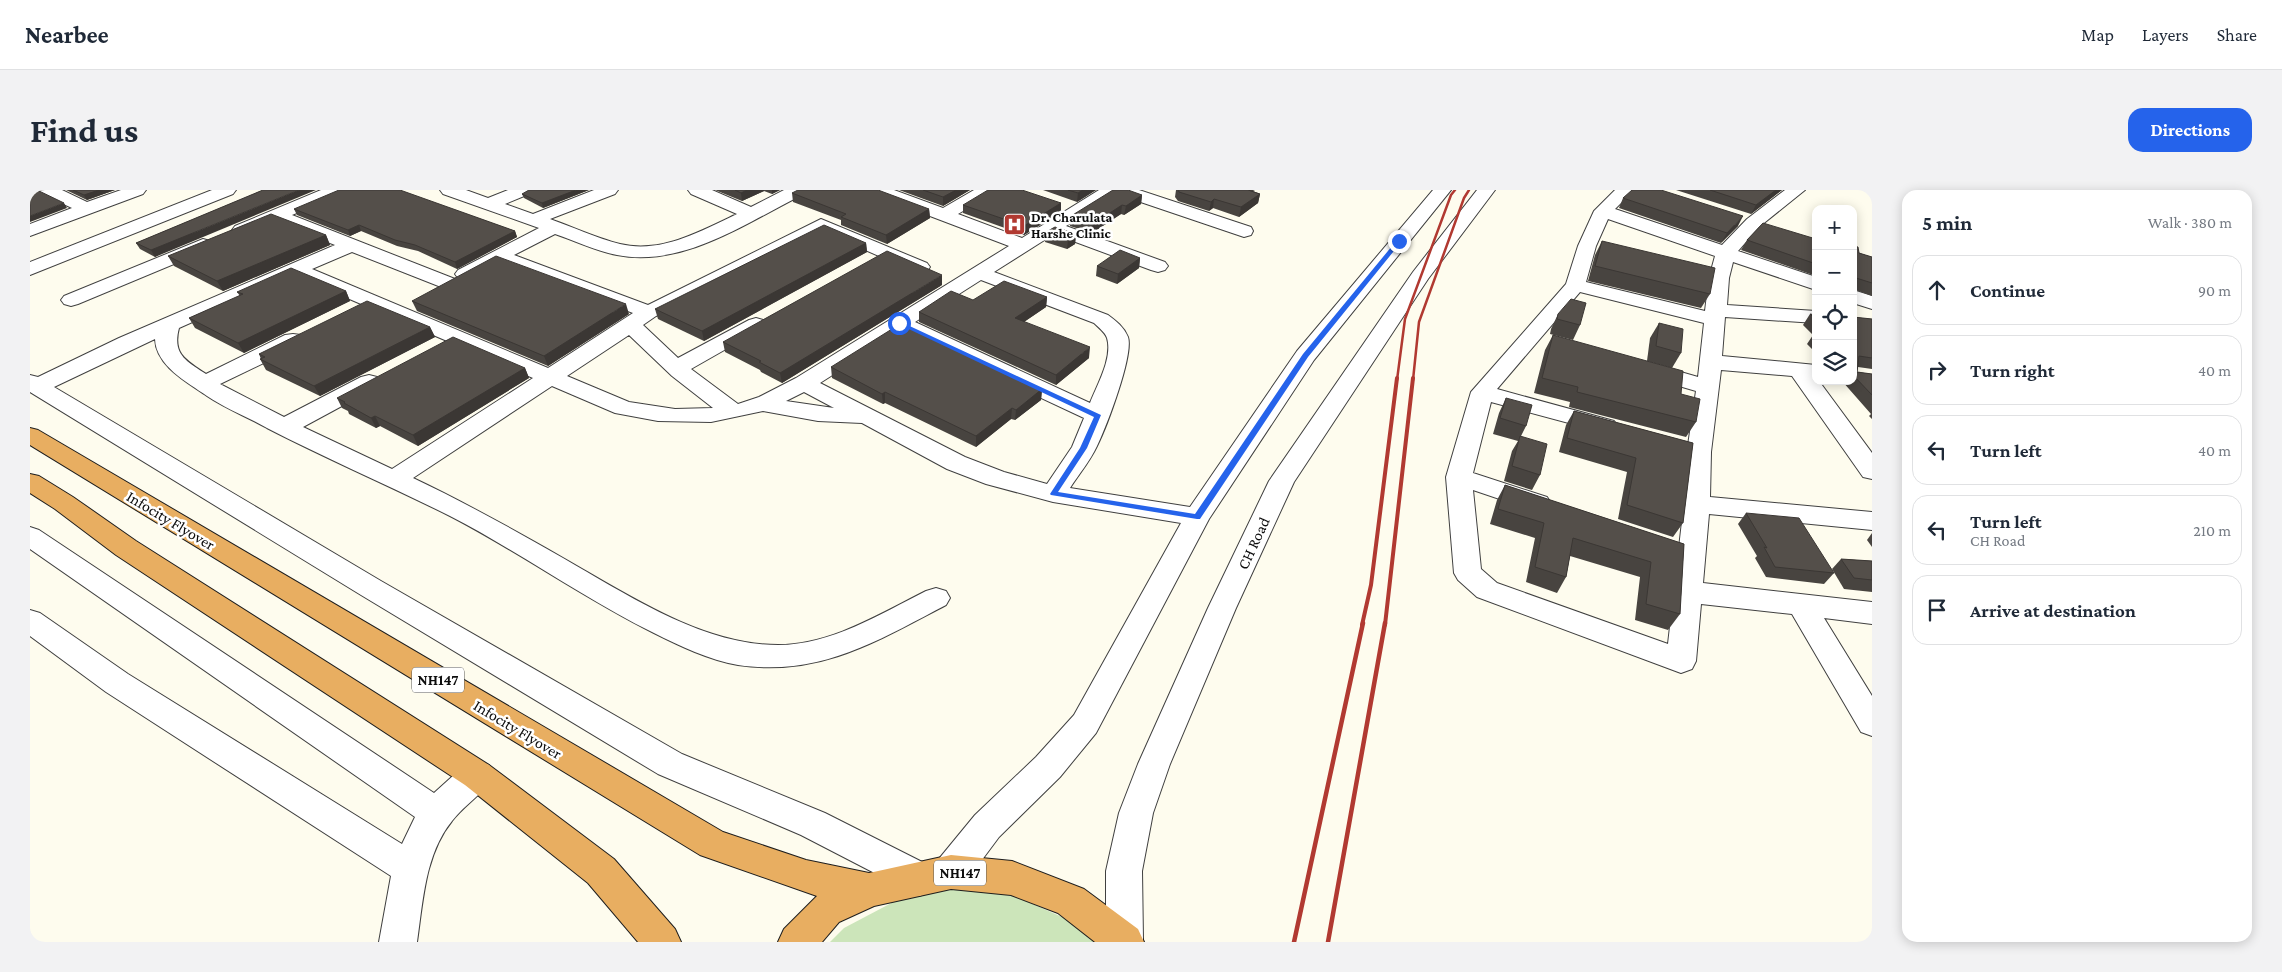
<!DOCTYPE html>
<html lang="en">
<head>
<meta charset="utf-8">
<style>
	body { margin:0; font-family:"Crimson Pro",serif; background:#f2f2f3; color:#1f2937 }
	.controls { position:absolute; right:15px; top:15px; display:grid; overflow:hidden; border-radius:10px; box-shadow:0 2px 12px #0003 }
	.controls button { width:45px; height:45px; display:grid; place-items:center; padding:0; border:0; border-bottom:1px solid #e0e1e3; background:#fff; color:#1f2937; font:25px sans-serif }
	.stop { position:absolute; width:15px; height:15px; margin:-11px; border:4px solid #2563eb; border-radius:50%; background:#fff }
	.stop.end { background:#2563eb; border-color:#fff; box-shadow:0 1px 5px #0008 }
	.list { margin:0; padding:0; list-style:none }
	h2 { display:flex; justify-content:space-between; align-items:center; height:65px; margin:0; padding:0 20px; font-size:21px }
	h2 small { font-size:16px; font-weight:400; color:#747a83 }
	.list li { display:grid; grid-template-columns:32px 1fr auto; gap:15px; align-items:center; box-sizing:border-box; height:70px; margin:0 10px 10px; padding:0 10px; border:1px solid #e0e1e3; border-radius:15px }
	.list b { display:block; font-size:19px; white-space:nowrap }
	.list p { margin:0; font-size:16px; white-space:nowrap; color:#747a83 }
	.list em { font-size:16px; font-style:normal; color:#747a83 }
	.icon { flex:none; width:28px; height:28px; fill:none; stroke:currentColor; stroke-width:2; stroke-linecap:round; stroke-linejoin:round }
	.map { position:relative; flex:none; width:1842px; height:752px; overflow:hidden; border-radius:15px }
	header { display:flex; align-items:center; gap:30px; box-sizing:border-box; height:70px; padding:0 25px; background:#fff; border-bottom:1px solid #e0e1e3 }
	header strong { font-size:24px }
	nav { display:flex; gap:28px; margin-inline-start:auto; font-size:18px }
	.intro { display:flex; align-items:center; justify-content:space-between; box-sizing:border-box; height:120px; padding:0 30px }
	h1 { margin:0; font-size:35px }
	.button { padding:12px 22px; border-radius:15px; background:#2563eb; color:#fff; font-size:18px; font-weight:700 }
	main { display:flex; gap:30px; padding:0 30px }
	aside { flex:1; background:#fff; border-radius:15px; box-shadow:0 2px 12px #0003 }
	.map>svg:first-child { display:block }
	.green { fill:#cce5ba }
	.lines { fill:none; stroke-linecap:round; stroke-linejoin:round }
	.minor-casing { stroke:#404040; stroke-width:2 }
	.highway-casing { stroke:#1e1e1e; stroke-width:2 }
	.minor { fill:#fff; fill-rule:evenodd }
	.highway { fill:#e8ae61; fill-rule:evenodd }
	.rail-far2 { stroke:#b13931; stroke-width:2.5 }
	.rail-far1 { stroke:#b13931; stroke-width:4 }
	.rail { stroke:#b13931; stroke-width:4.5 }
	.wall { fill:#484440 }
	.shaded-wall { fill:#3b3734 }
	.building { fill:#544f4a; stroke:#3b3734 }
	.route { fill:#2563eb }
	.labels { text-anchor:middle; stroke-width:5; stroke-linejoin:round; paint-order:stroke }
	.far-poi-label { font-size:14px; font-weight:bold; fill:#0d0d0d; stroke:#fff; text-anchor:start }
	.shield { fill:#fff; stroke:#565656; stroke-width:1 }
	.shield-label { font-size:15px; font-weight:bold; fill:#0d0d0d }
	.street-label { font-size:16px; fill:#0d0d0d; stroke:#fff }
</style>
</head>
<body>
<header>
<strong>Nearbee</strong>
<nav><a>Map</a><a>Layers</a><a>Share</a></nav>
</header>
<div class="intro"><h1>Find us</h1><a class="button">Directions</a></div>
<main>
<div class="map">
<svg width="1842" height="752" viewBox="0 0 1842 752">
	<rect width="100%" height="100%" fill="#fefcee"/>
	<path class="green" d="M926,699L984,706L1039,730L1064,752H800L814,738L869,709Z"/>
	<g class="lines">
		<defs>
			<g id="minor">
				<path d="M9,0H32L57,12L91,0H116L113,4L0,46V34L42,18L12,4Z"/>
				<path d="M182,0H206L203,4L0,85V72Z"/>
				<path d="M291,0H315L312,4L262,25L425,89L428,93L425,97L418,99L411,97L322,62L282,79L518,178L603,123L470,73C457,80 443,92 428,88L425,84L428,80L509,38L413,4L410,0H436L458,8L478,0H502L499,4L475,14L503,24L564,0H588L585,4L520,29C543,37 566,48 590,54C631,64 671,41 707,24L661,4L658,0H682L721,17L754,0H777L774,4C717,32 654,78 587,65C566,61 546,51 525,44L484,65L618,115L791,29L897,73L900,77L897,81L890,83L883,81L792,41L626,126L613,135L648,168L719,130L726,128L733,130L736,134L733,138L661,179L708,214L729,207L766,188L979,56L842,4L839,0H864L913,18L944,0H965L962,4L928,24L992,48L1069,0H1109L1221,37L1223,41L1221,45L1214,47L1087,4L1036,36L1135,72L1138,76L1135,80L1128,82L1121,80L1024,44L964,82L1078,125C1086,131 1094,137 1098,147C1104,165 1076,238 1067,256C1060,271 1049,284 1040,298L1160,317L1267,161L1403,0H1421L1284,170L1179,329L1066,543L1030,587L969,647L934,694L921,699L908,694L907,690L902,701L889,706L771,645L628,584L331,405L0,202V185L8,187L89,148L305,55L247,32L217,44L211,46L205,44L202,40L205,36ZM266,86L503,188L362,279L273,237L347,197L350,192L347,187L339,185L331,187L254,227L190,194L271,155L274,150L271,145L263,144L255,145L176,184C156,171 142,164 149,138ZM951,90L1064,133C1069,138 1075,142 1077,148C1083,168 1067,195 1060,213L885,132ZM870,142L1054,228L1042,257L1017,294L974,282L935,267L790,193ZM599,145L642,186L683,218L645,219L599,212L537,186ZM125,149C126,176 157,192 177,206C196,219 218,227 237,238C297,269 360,296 420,326C490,362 553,408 624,443C650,456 679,470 708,475C790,487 847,451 916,415L920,408L916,401L906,398L896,401C850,424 801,455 748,455C672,455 598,405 533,368C484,340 434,312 383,288L522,196L585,223L628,231L681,232L733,221L788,231L832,233L917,279L956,294L1023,312L1151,333L1044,525L1006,567L945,625L908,670L903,681L902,677L795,623L652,564L351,391L24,197ZM774,202L804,218L756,211Z"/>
				<path d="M1447,0H1465L1398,89L1264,292L1206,418L1140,574L1123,623L1112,681L1113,750L1112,752H1076V681L1089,623L1108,574L1178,418L1239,291L1383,82Z"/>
				<path d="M1585,0H1604L1585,19L1692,55L1717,29L1755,0H1775L1729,37L1708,61L1786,87V100L1703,72L1699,88L1697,115L1786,121V133L1695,127L1692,166L1786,175V191H1789L1842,263V289L1833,287L1762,186L1691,180L1681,262L1680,307L1842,322V340L1679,324L1673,393L1842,412V434L1794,428L1842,506V546L1831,542L1762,424L1671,414L1666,471L1662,479L1651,483L1447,407L1428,390L1424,383L1416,287L1441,202L1536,94L1548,56L1564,21ZM1578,29L1685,66L1679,88L1675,121L1556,92L1566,56ZM1550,102L1674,133L1668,187L1616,172L1608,174L1605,179L1608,184L1666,201L1657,262L1654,314L1638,454L1467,393L1451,379L1443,300L1508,322L1517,319L1521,313L1517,307L1443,283L1461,212L1576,243L1584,241L1588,236L1584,231L1467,199Z"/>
				<path d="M173,49L180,51L182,55L180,59L48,114L41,116L34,114L31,110L34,106Z"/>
				<path d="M1823,100L1842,106V119L1823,113Z"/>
				<path d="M0,337L9,340L404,603L435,575L447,571L459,575L464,585C454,604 435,614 422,631C395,664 393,711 387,752H349L361,686L76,502L0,446V420L10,423L98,484L372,654L385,627L0,359Z"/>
			</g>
			<g id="highway">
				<path d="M0,238L8,240L693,642L776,670L839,683L921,665L982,671L1054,699L1108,739L1114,752H1065L1028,723L981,705L921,699L844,716L809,732L792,752H748L754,739L787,706L670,665L0,255Z"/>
				<path d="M0,284L9,286L43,307L106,351L459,575L584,669L645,739L651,752H608L558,693L435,595L86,365L25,319L0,303Z"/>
			</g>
		</defs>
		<use href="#minor" class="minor-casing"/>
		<use href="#highway" class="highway-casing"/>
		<use href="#minor" class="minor"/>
		<use href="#highway" class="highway"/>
		<g class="rail-far2">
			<path d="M1367,190L1375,129L1421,5L1425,0"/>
			<path d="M1383,190L1389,132L1434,8L1439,0"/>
		</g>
		<g class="rail-far1">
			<path d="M1332,435L1341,395L1367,188"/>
			<path d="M1355,435L1383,188"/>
		</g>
		<g class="rail">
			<path d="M1264,752L1333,433"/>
			<path d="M1298,752L1355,433"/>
		</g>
	</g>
	<g class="wall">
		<path d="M36,0H85L57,10Z"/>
		<path d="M233,0L125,67L110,59L106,53Z"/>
		<path d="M559,0L513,18L494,8L492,4Z"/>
		<path d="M685,0H750L742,4L734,1L712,11Z"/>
		<path d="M869,0H940L913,16Z"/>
		<path d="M1013,0H1066L1047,12Z"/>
		<path d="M1146,0H1225L1223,1L1230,4L1228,13L1209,27L1183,18L1179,21L1148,11L1145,7Z"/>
		<path d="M1646,0H1752L1721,24Z"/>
		<path d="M371,1L485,41L487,47L427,79L388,61L367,56L331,41L320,46L267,25L264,19Z"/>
		<path d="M762,3L899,19L900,28L857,54L811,35V30L763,12Z"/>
		<path d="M1112,5L1111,14L1094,25L1091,24L1062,43L1040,36L1041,26Z"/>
		<path d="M1593,8L1708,36L1691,53L1589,18Z"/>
		<path d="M1031,13V22L994,45L933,23V15Z"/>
		<path d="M1016,42L1046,44L1045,54L1037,59L1015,52Z"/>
		<path d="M296,45L300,55L193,101L144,76L138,66Z"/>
		<path d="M1786,49V86L1711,60L1717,50Z"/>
		<path d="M1572,51L1680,104L1671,118L1558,91L1565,65Z"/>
		<path d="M836,53L837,62L674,151L628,129L625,119Z"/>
		<path d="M1823,56L1829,63L1842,67V106L1823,99Z"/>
		<path d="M1110,68L1109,78L1087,94L1066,86L1067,76Z"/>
		<path d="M912,95L752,193L731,182L730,180L695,162L693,152Z"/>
		<path d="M316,101L320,111L214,163L165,138L159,128L210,106L207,102Z"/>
		<path d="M1017,107L1016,117L994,132L1059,168L1026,195L889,132V122L943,110Z"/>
		<path d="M382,111L599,124L518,176L387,121Z"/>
		<path d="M1528,124L1550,135L1543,150L1520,144L1521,139Z"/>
		<path d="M1780,124L1786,125V163L1777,154L1783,145L1773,135Z"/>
		<path d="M1823,127L1842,129V179L1828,177L1827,182L1842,184V229L1839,226L1841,224L1812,191H1823Z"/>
		<path d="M1629,133L1651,163L1642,178L1617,171L1620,148Z"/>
		<path d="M400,137L405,147L290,206L236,180L230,169H231L229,164Z"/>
		<path d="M1523,145L1651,204L1666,232L1656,247L1539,217L1540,212L1504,203L1515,160Z"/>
		<path d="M801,177L1012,199L1011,210L985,230L981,229L946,257L855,213L853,214L802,188Z"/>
		<path d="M495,178L499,188L388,256L350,236L346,238L319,224L318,221L312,218L307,208Z"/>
		<path d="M1476,208L1496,236L1491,246L1510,285L1502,300L1474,291L1482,261L1488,251L1463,244L1469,223Z"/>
		<path d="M1544,221L1663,253L1653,333L1643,347L1588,329L1597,282L1529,262L1536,235Z"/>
		<path d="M1475,295L1654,354L1650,424L1638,440L1605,430L1610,387L1540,366L1536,387L1527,403L1496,392L1505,348L1460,334L1467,310Z"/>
		<path d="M1716,323L1804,383L1794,394L1736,387L1725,368L1727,366L1708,334Z"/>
		<path d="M1842,343V357L1837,350Z"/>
		<path d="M1811,369L1842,371V402L1814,399L1802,379Z"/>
	</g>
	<g class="shaded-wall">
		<path d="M69,0H85L57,10L54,5Z"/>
		<path d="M269,0H286L125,67L121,60Z"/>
		<path d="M546,0H559L513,18L512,13Z"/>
		<path d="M717,0H734V1L712,11L711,3Z"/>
		<path d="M742,0H750L742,4Z"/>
		<path d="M926,0H940L913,16V7Z"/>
		<path d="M1053,0H1066L1047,12L1048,3Z"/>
		<path d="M1746,0H1752L1721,24L1726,15Z"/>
		<path d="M1230,4L1228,13L1209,27L1211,17Z"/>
		<path d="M1112,5L1111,14L1094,25L1096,16Z"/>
		<path d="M1184,9L1183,18L1179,21L1181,12Z"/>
		<path d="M34,13L37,18L0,32V26Z"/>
		<path d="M1031,13V22L994,45V36Z"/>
		<path d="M1092,15L1091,24L1062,43L1063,34Z"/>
		<path d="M899,19L900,28L857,54L856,45Z"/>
		<path d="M1713,26L1708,36L1691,53L1697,43Z"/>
		<path d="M329,35L331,41L320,46L318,40Z"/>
		<path d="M485,41L487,47L427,79L425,72Z"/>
		<path d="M1046,44L1045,54L1037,59L1038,50Z"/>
		<path d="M296,45L300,55L193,101L187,91Z"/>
		<path d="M836,53L837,62L674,151L672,141Z"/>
		<path d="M1110,68L1109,78L1087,94L1088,84Z"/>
		<path d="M912,85V95L752,193L750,183Z"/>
		<path d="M316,101L320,111L214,163L208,153Z"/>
		<path d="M1017,107L1016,117L985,138V128Z"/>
		<path d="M596,114L599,124L518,176L514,166Z"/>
		<path d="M400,137L405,147L290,206L284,196Z"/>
		<path d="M1060,157L1059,168L1026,195V185Z"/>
		<path d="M495,178L499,188L388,256L383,245Z"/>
		<path d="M1012,199L1011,210L985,230L986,220Z"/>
		<path d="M855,202V213L853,214L852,204Z"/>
		<path d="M982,218L981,229L946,257V246Z"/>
		<path d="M345,226L350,236L346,238L341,228Z"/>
	</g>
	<g class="building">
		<path d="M0,0H7L34,13L0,26Z"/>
		<path d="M43,0H69L54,5Z"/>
		<path d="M233,0H269L121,60L106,53Z"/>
		<path d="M309,0H370L485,41L425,72L385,55L365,50L329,35L318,40L264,19Z"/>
		<path d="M499,0H546L512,13L492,4Z"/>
		<path d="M705,0H717L711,3Z"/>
		<path d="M768,0H848L899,19L856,45L811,27L816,24L762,3Z"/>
		<path d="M893,0H926L913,7Z"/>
		<path d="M958,0H992L1031,13L994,36L933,15Z"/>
		<path d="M1038,0H1053L1048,3Z"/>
		<path d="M1083,0H1098L1112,5L1096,16L1092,15L1063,34L1041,26Z"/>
		<path d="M1148,0H1218L1230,4L1211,17L1184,9L1181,12L1149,2Z"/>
		<path d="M1602,0H1631L1713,26L1697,43L1593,8Z"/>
		<path d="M1680,0H1746L1726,15Z"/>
		<path d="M241,24L296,45L187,91L138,66Z"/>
		<path d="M1733,33L1786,49V74L1717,50Z"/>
		<path d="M794,35L836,53L672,141L625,119Z"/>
		<path d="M1025,37L1046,44L1038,50L1016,42Z"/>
		<path d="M1572,51L1685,78L1680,104L1565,76Z"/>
		<path d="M1823,56L1828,57L1829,63L1842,67V93L1823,87Z"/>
		<path d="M1090,60L1110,68L1088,84L1067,76Z"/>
		<path d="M857,61L912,85L750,183L729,172L731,171L693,152Z"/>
		<path d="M466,66L596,114L514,166L382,111Z"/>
		<path d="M261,78L316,101L208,153L159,128L213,104L207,102Z"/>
		<path d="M974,91L1017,107L985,128L1060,157L1026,185L889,122L921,101L943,110Z"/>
		<path d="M1541,109L1556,113L1550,135L1527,129L1528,124Z"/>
		<path d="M337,111L400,137L284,196L230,169L235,167L229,164Z"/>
		<path d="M1780,124L1786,125V130Z"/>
		<path d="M1823,127L1842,129V168L1829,166L1827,182L1842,184V205L1823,185Z"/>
		<path d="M1629,133L1653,139L1651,163L1626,156Z"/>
		<path d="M870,134L1012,199L986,220L982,218L946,246L855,202L852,204L801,177Z"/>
		<path d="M1523,145L1653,181L1651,204L1670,209L1666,232L1547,202L1548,197L1512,188Z"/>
		<path d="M423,147L495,178L383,245L345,226L341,228L314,213L315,212L307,208Z"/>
		<path d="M1476,208L1502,215L1496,236L1470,228Z"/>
		<path d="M1544,221L1663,253L1653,333L1597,315L1606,268L1537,248Z"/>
		<path d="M1490,246L1517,254L1510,285L1482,276Z"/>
		<path d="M1475,295L1654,354L1650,424L1616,414L1621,372L1543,348L1536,387L1505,377L1514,333L1468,319Z"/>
		<path d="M1716,323L1769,328L1804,383L1745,377L1734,357L1737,358Z"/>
		<path d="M1811,369L1842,371V390L1824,388Z"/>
	</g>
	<path class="route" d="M1367,50L1372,51L1278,167L1170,329H1167L1021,305L1020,304L1050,258L1064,227L866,133L871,132L1071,225L1057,258L1028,302L1165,324L1273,164Z"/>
	<defs>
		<symbol id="hospital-square" viewBox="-11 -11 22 22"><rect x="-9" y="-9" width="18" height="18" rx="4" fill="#b13931" stroke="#fff"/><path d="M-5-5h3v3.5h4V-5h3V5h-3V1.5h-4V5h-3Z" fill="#fff"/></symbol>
	</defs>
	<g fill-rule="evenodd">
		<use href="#hospital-square" x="972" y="22" width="25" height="25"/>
	</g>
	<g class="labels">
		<g class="far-poi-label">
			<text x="1001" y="32">Dr. Charulata<tspan x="1001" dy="16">Harshe Clinic</tspan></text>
		</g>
		<g class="shield">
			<rect x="382" y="477.5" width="52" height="25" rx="4"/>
			<rect x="904" y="670.5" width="52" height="25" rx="4"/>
		</g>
		<g class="shield-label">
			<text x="408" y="495">NH147</text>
			<text x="930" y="688">NH147</text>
		</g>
		<g class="street-label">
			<text transform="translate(141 330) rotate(31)" y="6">Infocity Flyover</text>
			<text transform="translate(1223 353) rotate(-65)" y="6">CH Road</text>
			<text transform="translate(488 539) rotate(31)" y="6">Infocity Flyover</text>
		</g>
	</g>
</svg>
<div class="controls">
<button>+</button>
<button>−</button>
<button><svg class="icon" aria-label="locate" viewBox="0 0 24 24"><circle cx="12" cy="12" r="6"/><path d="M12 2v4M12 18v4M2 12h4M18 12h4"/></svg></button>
<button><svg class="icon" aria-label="layers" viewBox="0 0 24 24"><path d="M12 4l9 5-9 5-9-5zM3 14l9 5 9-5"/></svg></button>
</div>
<div class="stop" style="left:869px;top:133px"></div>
<div class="stop end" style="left:1369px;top:51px"></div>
</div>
<aside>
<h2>5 min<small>Walk · 380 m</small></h2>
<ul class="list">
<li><svg class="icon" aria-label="ahead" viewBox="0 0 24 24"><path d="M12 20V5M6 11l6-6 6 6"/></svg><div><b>Continue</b></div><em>90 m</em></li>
<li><svg class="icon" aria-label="right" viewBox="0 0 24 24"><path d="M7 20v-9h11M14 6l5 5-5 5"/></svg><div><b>Turn right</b></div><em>40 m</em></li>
<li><svg class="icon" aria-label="left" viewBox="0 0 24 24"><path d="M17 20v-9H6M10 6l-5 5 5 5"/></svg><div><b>Turn left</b></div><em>40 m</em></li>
<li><svg class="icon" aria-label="left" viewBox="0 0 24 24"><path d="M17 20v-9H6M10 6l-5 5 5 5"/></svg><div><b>Turn left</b><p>CH Road</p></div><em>210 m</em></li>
<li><svg class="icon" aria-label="arrive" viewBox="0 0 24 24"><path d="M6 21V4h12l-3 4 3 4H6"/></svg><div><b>Arrive at destination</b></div></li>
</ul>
</aside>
</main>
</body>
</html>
